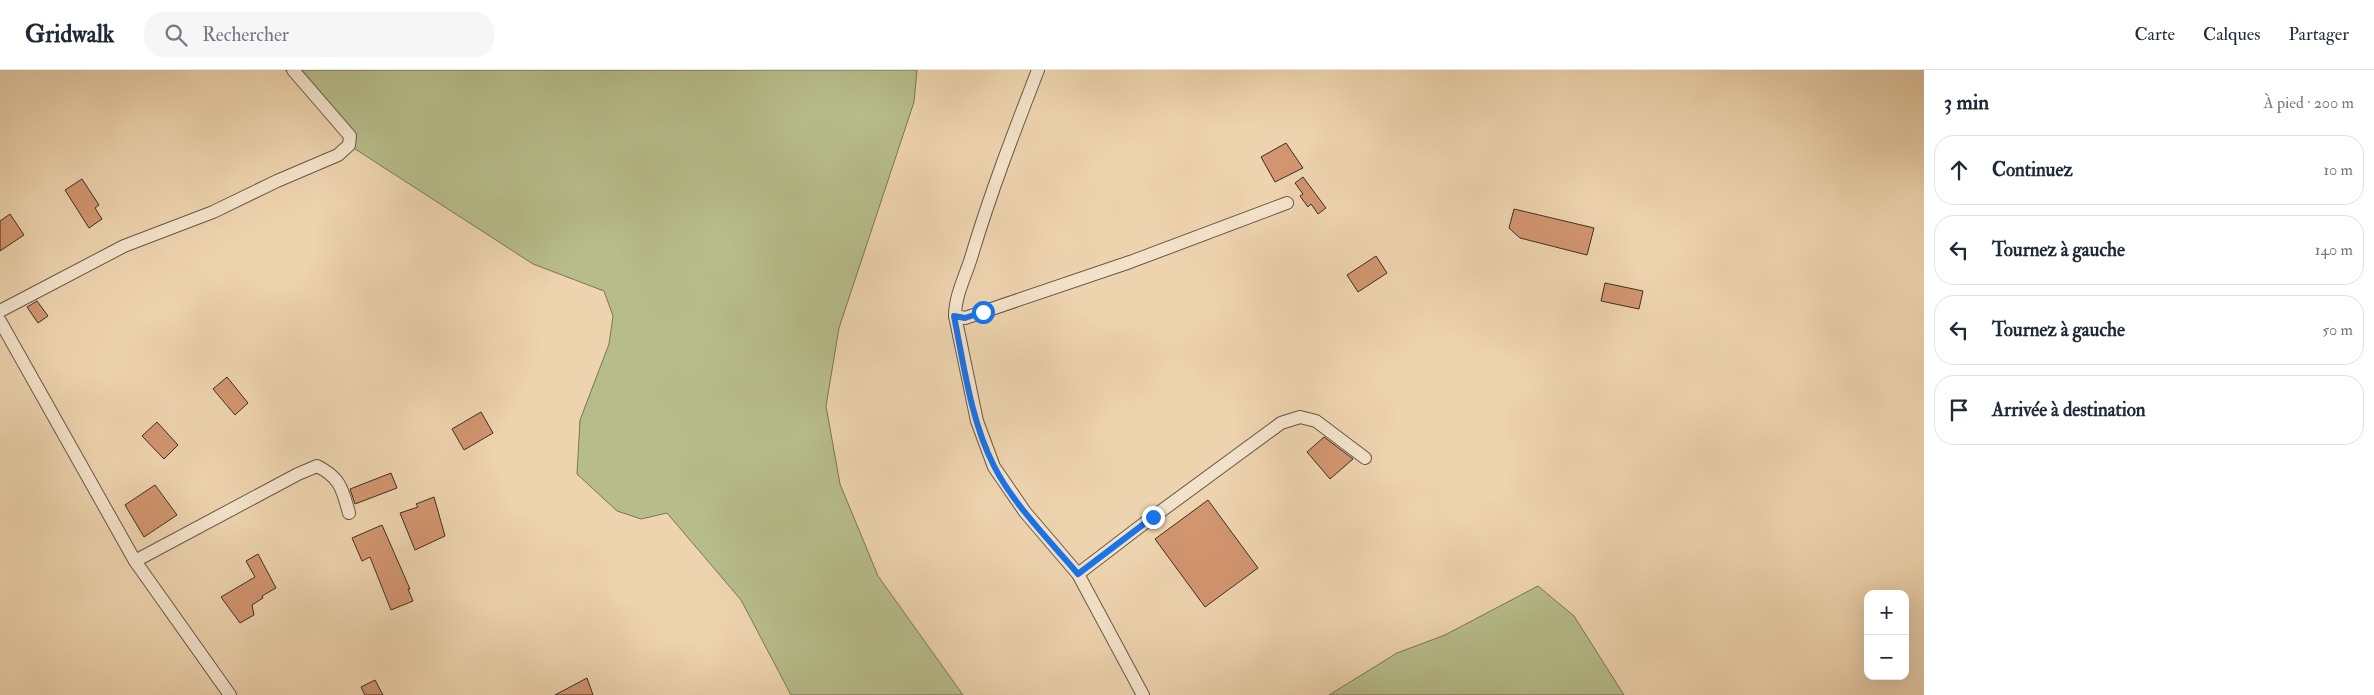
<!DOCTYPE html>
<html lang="fr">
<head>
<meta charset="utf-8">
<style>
	body { margin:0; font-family:"IM FELL Double Pica",serif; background:#f6f6f7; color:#1f2937 }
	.controls { position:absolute; right:15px; bottom:15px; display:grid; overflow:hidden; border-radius:10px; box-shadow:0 5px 20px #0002 }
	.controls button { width:45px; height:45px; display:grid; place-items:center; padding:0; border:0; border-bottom:1px solid #e0e1e3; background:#fff; color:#1f2937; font:25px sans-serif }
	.stop { position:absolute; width:15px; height:15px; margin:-11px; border:4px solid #1a73e8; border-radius:50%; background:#fff }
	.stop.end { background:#1a73e8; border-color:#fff; box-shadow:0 1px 5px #0008 }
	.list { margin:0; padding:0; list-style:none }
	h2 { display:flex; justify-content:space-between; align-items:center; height:65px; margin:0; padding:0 20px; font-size:21px }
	h2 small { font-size:16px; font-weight:400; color:#747a83 }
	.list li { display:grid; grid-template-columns:32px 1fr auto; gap:15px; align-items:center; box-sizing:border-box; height:70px; margin:0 10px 10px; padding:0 10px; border:1px solid #e0e1e3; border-radius:20px }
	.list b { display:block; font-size:19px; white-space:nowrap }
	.list em { font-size:16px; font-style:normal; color:#747a83 }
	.icon { flex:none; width:28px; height:28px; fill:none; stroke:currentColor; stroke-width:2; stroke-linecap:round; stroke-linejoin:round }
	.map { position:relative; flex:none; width:1924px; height:625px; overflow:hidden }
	header { display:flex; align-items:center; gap:30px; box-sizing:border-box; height:70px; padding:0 25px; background:#fff; border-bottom:1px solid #e0e1e3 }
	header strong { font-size:24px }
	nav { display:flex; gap:28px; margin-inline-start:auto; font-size:18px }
	.search { width:350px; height:45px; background:#f6f6f7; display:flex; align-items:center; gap:12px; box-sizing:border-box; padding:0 18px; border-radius:20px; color:#747a83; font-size:19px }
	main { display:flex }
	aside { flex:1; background:#fff }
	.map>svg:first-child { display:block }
	.green { fill:#b7bc8b; stroke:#7b7558 }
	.building { fill:#d1956f; stroke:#3f2e25 }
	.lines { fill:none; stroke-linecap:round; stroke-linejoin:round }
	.street-casing { stroke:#6a5747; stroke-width:14 }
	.street { stroke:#f3e2ca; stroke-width:12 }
	.route { stroke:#1a73e8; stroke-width:6 }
</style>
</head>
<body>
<header>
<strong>Gridwalk</strong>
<div class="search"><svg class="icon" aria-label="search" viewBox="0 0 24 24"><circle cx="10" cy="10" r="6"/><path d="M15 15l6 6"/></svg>Rechercher</div>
<nav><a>Carte</a><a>Calques</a><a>Partager</a></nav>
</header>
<main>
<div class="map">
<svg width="1924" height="625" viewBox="0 0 1924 625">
	<rect width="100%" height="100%" fill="#edd3ae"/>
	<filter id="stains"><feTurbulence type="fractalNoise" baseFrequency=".004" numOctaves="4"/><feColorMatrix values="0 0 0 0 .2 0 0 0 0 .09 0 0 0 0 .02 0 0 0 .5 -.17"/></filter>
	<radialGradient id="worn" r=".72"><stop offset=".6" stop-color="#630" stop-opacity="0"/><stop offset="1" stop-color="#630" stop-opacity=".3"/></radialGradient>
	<g class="green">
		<path d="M285,0H917L914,32L839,258L826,336L840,414L878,506L963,625H791L741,530L667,443L641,449L617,441L577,404L580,350L609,274L613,246L604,221L533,194L349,75L342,54Z"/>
		<path d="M1538,516L1574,546L1624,625H1329L1397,583L1445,565Z"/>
	</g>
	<g class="building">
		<path d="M1286,73L1303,98L1275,112L1261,87Z"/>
		<path d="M1303,107L1326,138L1318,144L1311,134L1308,137L1300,126L1303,124L1295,113Z"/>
		<path d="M82,109L99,135L95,138L102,149L89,158L65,120Z"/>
		<path d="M1514,139L1594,158L1587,185L1520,168L1509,158Z"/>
		<path d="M10,144L24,165L0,181V151Z"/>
		<path d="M1376,186L1387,203L1358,222L1347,205Z"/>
		<path d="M1605,213L1643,221L1639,239L1601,231Z"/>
		<path d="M37,231L48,246L38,253L27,237Z"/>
		<path d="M227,307L248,333L235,345L213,319Z"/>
		<path d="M481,342L493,363L464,380L452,359Z"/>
		<path d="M157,352L178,375L164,389L142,366Z"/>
		<path d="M1324,367L1353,389L1330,409L1307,382Z"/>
		<path d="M391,403L397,418L355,434L350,419Z"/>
		<path d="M155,415L177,445L144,467L125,435Z"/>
		<path d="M434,427L445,466L415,480L400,443L418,437L416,434Z"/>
		<path d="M1208,430L1258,498L1205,537L1155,469Z"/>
		<path d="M382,455L410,519H408L413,531L391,540L370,487L362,491L352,468Z"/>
		<path d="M258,484L276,518L262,526L263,528L252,535L254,545L240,553L221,527L255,507L246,491Z"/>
		<path d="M587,608L593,625H555Z"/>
		<path d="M375,610L383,625H365L361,617Z"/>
	</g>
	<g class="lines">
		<defs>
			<g id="street">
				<path d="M1038,0C1014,62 990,124 971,188C965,207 955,226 955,246L977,351L994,397L1025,442L1078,504L1143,625"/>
				<path d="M0,241L124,176L213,142L277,111L338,85L349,75L350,66L293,0"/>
				<path d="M955,246L965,248L1130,192L1287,133"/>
				<path d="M0,251L135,491L230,625"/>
				<path d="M135,491L298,404L317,396C341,408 342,419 349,443"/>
				<path d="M1078,504L1138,458L1281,353L1300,347L1316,351L1365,388"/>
			</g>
		</defs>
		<use href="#street" class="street-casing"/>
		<use href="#street" class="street"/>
	</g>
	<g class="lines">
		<path class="route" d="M983,242L965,248L954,246C964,296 971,351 994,396C1013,434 1051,472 1078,504L1153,447"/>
	</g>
	<rect width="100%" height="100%" filter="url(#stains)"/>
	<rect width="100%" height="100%" fill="url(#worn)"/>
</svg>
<div class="controls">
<button>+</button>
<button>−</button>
</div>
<div class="stop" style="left:983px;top:242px"></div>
<div class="stop end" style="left:1153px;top:447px"></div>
</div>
<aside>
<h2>3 min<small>À pied · 200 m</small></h2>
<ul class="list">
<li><svg class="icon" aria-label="ahead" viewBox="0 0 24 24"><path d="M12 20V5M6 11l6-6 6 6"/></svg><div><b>Continuez</b></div><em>10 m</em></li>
<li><svg class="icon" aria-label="left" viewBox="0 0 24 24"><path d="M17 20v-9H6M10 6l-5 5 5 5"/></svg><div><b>Tournez à gauche</b></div><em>140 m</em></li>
<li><svg class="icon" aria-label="left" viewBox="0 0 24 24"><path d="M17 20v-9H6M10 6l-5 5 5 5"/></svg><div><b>Tournez à gauche</b></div><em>50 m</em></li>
<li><svg class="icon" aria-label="arrive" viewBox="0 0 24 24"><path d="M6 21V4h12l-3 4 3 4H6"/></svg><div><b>Arrivée à destination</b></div></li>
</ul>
</aside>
</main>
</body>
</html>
